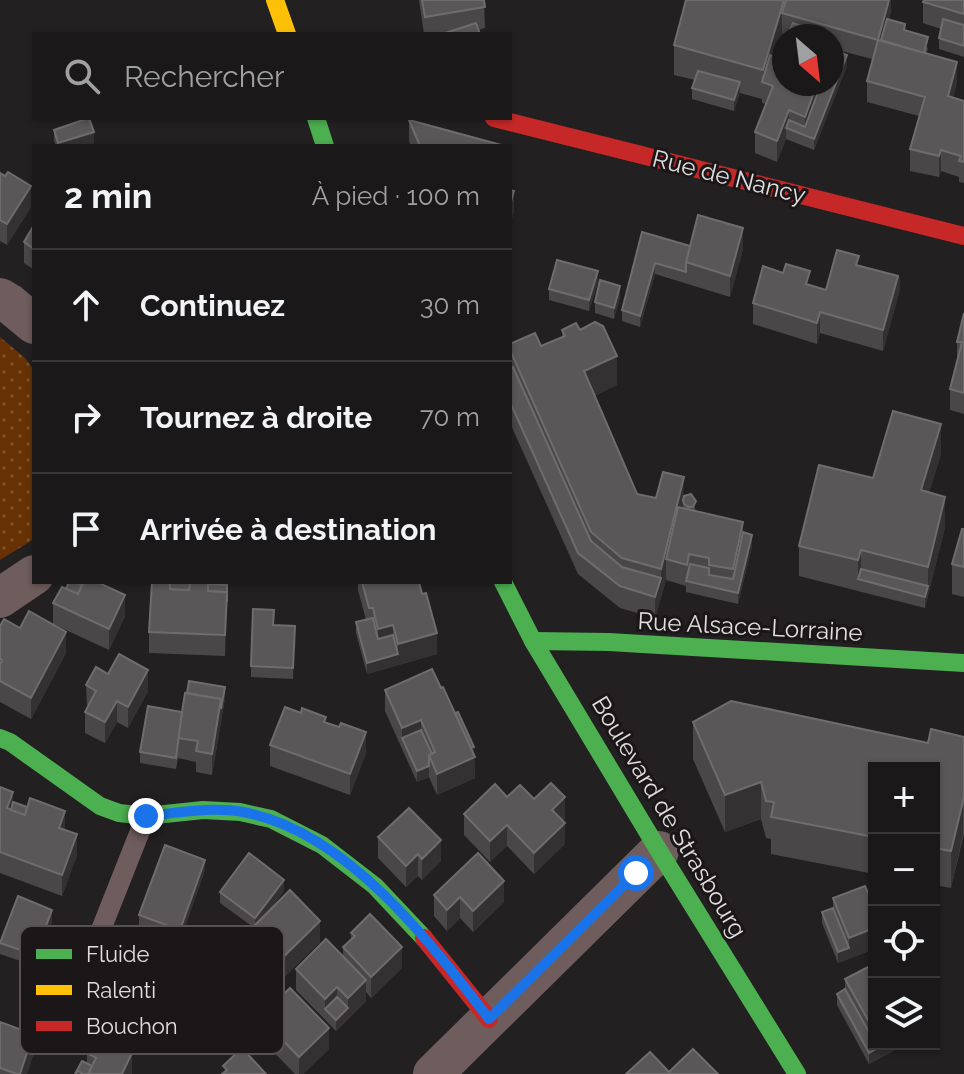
<!DOCTYPE html>
<html lang="fr">
<head>
<meta charset="utf-8">
<style>
	body { margin:0; font-family:Raleway,sans-serif; background:#232122; color:#f1f3f6 }
	.controls { position:absolute; right:24px; bottom:24px; display:grid; overflow:hidden; border-radius:0px; box-shadow:0 2px 6px #0004 }
	.controls button { width:72px; height:72px; display:grid; place-items:center; padding:0; border:0; border-bottom:2px solid #383738; background:#1a1819; color:#f1f3f6; font:40px sans-serif }
	.compass { position:absolute; left:772px; top:24px; width:72px; height:72px; border-radius:50%; background:#1a1819; box-shadow:0 2px 6px #0004; rotate:152deg }
	.stop { position:absolute; width:24px; height:24px; margin:-18px; border:6px solid #1a73e8; border-radius:50%; background:#fff }
	.stop.end { background:#1a73e8; border-color:#fff; box-shadow:0 2px 8px #0008 }
	.list { margin:0; padding:0; list-style:none }
	h2 { display:flex; justify-content:space-between; align-items:center; height:104px; margin:0; padding:0 32px; font-size:34px }
	h2 small { font-size:26px; font-weight:400; color:#9fa0a2 }
	.list li { display:grid; grid-template-columns:52px 1fr auto; gap:24px; align-items:center; box-sizing:border-box; height:112px; padding:0 32px; border-top:2px solid #383738 }
	.list b { display:block; font-size:30px; white-space:nowrap }
	.list em { font-size:26px; font-style:normal; color:#9fa0a2 }
	.icon { flex:none; width:44px; height:44px; fill:none; stroke:currentColor; stroke-width:2; stroke-linecap:round; stroke-linejoin:round }
	.map { position:relative; flex:none; width:964px; height:1074px; overflow:hidden }
	.search { position:absolute; background:#1a1819; box-shadow:0 2px 6px #0004; left:32px; top:32px; width:480px; height:88px; display:flex; align-items:center; gap:20px; box-sizing:border-box; padding:0 28px; border-radius:0px; color:#9fa0a2; font-size:30px }
	.panel { position:absolute; background:#1a1819; box-shadow:0 2px 6px #0004; left:32px; top:144px; width:480px; height:440px; border-radius:0px }
	.map>svg:first-child { display:block }
	.park { fill:url(#park-dots) }
	.lines { fill:none; stroke-linecap:round; stroke-linejoin:round }
	.lane { stroke:#6f5c5c; stroke-width:20 }
	.street { stroke:#6f5c5c; stroke-width:40 }
	.fast { stroke:#4caf50; stroke-width:18 }
	.slow { stroke:#ffc107; stroke-width:18 }
	.jam { stroke:#c62828; stroke-width:18 }
	.wall { fill:#4a4749; fill-rule:evenodd }
	.shaded-wall { fill:#343132 }
	.building { fill:#5a5759; stroke:#6f6c6e; stroke-width:2 }
	.route { stroke:#1a73e8; stroke-width:10 }
	.labels { text-anchor:middle; stroke-width:6; stroke-linejoin:round; paint-order:stroke }
	.street-label { font-size:24px; fill:#e0ddde; stroke:#1b1618 }
	.key { fill:#1b1618; stroke:#565253; stroke-width:2 }
	.key-label { font-size:22px; fill:#e0ddde }
</style>
</head>
<body>
<div class="map">
<svg width="964" height="1074" viewBox="0 0 964 1074">
	<defs>
		<pattern id="park-dots" width="8" height="8" patternUnits="userSpaceOnUse" patternTransform="scale(2)"><rect width="8" height="8" fill="#663204"/><path d="M2 2h.1M6 6h.1" fill="none" stroke="#7c4f28" stroke-width="1.8" stroke-linecap="round"/></pattern>
	</defs>
	<rect width="100%" height="100%" fill="#232021"/>
	<path class="park" d="M0,337L25,358L34,370V539L0,560Z"/>
	<g class="lines">
		<path class="lane" d="M68,1013L146,816"/>
		<g class="street">
			<path d="M0,298L10,304L34,324"/>
			<path d="M0,598L34,575"/>
			<path d="M433,1074L659,851"/>
		</g>
		<g class="fast">
			<path d="M316,118L325,146"/>
			<path d="M503,582L533,641L659,851L797,1074"/>
			<path d="M533,641L609,642L964,663"/>
			<path d="M0,738L10,742L100,806L119,813L146,816L203,810L240,812L271,819L322,845L375,886L424,938"/>
		</g>
		<path class="slow" d="M275,0L287,34"/>
		<g class="jam">
			<path d="M494,118L964,236"/>
			<path d="M424,938L489,1019"/>
		</g>
	</g>
	<g class="wall">
		<path d="M419,0H484L485,28L478,30L480,34H424Z"/>
		<path d="M686,0H891V11L889,20L928,48L927,53L957,83L953,97L964,101V183L959,182V177L941,171L939,177L910,171V149L919,116L867,102V81L872,59L834,49L847,66L814,150L786,139L777,162L755,153V132L766,104L762,103V99L740,93L734,111L692,99V88L695,80L674,75V45ZM782,34L787,36H832V84L776,57Z"/>
		<path d="M964,0V57L939,49V38L941,29L923,23V2Z"/>
		<path d="M409,120L505,146H411L409,141Z"/>
		<path d="M54,130L94,143L85,146H56L54,140Z"/>
		<path d="M0,173L31,207L7,245L0,241Z"/>
		<path d="M34,225V270L24,263V242Z"/>
		<path d="M642,232L690,246L743,249L730,297L655,274L640,327L622,321V310Z"/>
		<path d="M859,266L900,289L883,351L820,333L817,344L753,324V303L826,290Z"/>
		<path d="M598,282L589,311L549,300V289Z"/>
		<path d="M620,297L614,319L595,313V302Z"/>
		<path d="M964,313V414L950,410V389L957,363V342Z"/>
		<path d="M562,330L617,385L594,396L637,494L656,498L691,494L696,512L743,532L752,546L738,604L686,592V586L666,580L655,618L620,608L578,574L510,423V344L541,346L562,337Z"/>
		<path d="M941,454L929,493L945,527L925,608L799,576V546L873,478Z"/>
		<path d="M964,529V597L952,594V564Z"/>
		<path d="M358,582H419L437,654L367,674L356,633V622L366,620L358,590Z"/>
		<path d="M208,584L227,585L225,656L149,653V632Z"/>
		<path d="M53,603L125,616L109,650L53,624Z"/>
		<path d="M273,625L295,626L293,679L251,677V666Z"/>
		<path d="M0,626L66,653L31,719L0,702Z"/>
		<path d="M86,685L148,691L128,728L117,722L105,743L85,733V712L87,707Z"/>
		<path d="M385,690L474,755L475,778L437,795L429,777L417,782L385,711Z"/>
		<path d="M225,698L212,775L196,772V762L178,758L176,769L140,763V752Z"/>
		<path d="M326,722L366,753L350,795L270,766V745Z"/>
		<path d="M693,722L928,743L964,737V834L951,888L934,885V768H874V874L771,854V839L766,838L761,819L725,832L693,759Z"/>
		<path d="M0,787L13,802L65,830L77,855L62,896L0,873Z"/>
		<path d="M507,797L534,799L565,818L562,821L565,844L534,874L507,846L490,862L464,835V814Z"/>
		<path d="M378,837L441,861L422,880L418,876L406,887L378,858Z"/>
		<path d="M205,870L180,941L139,926V915Z"/>
		<path d="M284,891L268,912L320,942L269,992L239,962V941L253,927L220,903V892Z"/>
		<path d="M434,895L504,902L473,932L460,918L447,931L434,916Z"/>
		<path d="M833,898L874,949L838,963L822,923V912L833,908Z"/>
		<path d="M52,921L35,966L0,954V943Z"/>
		<path d="M351,933L402,968L371,998L366,992V1001L336,1031L296,990V969L343,957V947L351,939Z"/>
		<path d="M874,964V1044H906L869,1064L837,1005V994L845,989V979Z"/>
		<path d="M102,984L173,989L148,1047L94,1028V1017L102,994Z"/>
		<path d="M260,1017L329,1049L303,1074H295L260,1038Z"/>
		<path d="M0,1022L33,1055L27,1074H0Z"/>
		<path d="M87,1053L132,1074H75L87,1063Z"/>
	</g>
	<g class="shaded-wall">
		<path d="M784,0H788L782,13V34L768,84L763,82V70Z"/>
		<path d="M889,0H891V11L880,51L878,40Z"/>
		<path d="M847,55V66L814,150V139Z"/>
		<path d="M957,62V83L948,117V96Z"/>
		<path d="M740,82V93L734,111V100Z"/>
		<path d="M817,84H825L805,138V117Z"/>
		<path d="M789,110V129L786,128V139L777,162V141Z"/>
		<path d="M94,132V143L85,146H58V143Z"/>
		<path d="M941,150V171L939,177V156Z"/>
		<path d="M31,186V207L7,245V224Z"/>
		<path d="M514,191V212L510,226V205Z"/>
		<path d="M743,228V249L730,297V276Z"/>
		<path d="M655,263V274L640,327V316Z"/>
		<path d="M598,271V282L589,311V300Z"/>
		<path d="M898,276L900,278V289L883,351V330Z"/>
		<path d="M620,286V297L614,319V308Z"/>
		<path d="M820,312V333L817,344V323Z"/>
		<path d="M617,356V385L584,401V371Z"/>
		<path d="M941,424V454L921,520V490Z"/>
		<path d="M684,477L683,511L666,559V580L655,618V597L661,578V569Z"/>
		<path d="M945,497V527L925,608V597L928,586V567Z"/>
		<path d="M743,522V543L733,590V569Z"/>
		<path d="M752,535V546L738,604V593Z"/>
		<path d="M861,550V580L858,579V590V560Z"/>
		<path d="M125,595V616L109,650V629Z"/>
		<path d="M393,625V646L378,650V629Z"/>
		<path d="M66,632V653L31,719V698Z"/>
		<path d="M437,633V654L398,665V644Z"/>
		<path d="M398,654V665L367,674V663Z"/>
		<path d="M148,670V691L128,728V707Z"/>
		<path d="M225,687V698L212,775V754L221,699Z"/>
		<path d="M117,701V722L105,743V722Z"/>
		<path d="M421,720V741L402,738V728Z"/>
		<path d="M366,732V753L350,795V774Z"/>
		<path d="M474,747L475,778L437,795V774L467,749Z"/>
		<path d="M429,766V777L417,782V771Z"/>
		<path d="M761,782V819L725,832V795Z"/>
		<path d="M13,792V813L7,808Z"/>
		<path d="M565,797V818L552,831V810Z"/>
		<path d="M963,797V834L951,888V851Z"/>
		<path d="M65,811V832L59,828Z"/>
		<path d="M565,823V844L534,874V853Z"/>
		<path d="M507,825V846L490,862V841Z"/>
		<path d="M77,834V855L62,896V875Z"/>
		<path d="M441,840V861L422,880V859Z"/>
		<path d="M418,854V876L406,887V866Z"/>
		<path d="M205,860V870L180,941V930Z"/>
		<path d="M284,880V891L255,929V918Z"/>
		<path d="M504,881V902L473,932V911Z"/>
		<path d="M460,897V918L447,931V910Z"/>
		<path d="M52,910V921L35,966V955Z"/>
		<path d="M320,921V942L269,992V971Z"/>
		<path d="M874,928V949L838,963V952L849,948V938Z"/>
		<path d="M402,947V968L371,998V977Z"/>
		<path d="M173,968V989L148,1047V1036L158,1013V1003Z"/>
		<path d="M366,980V1001L336,1031V1020L348,1008V998Z"/>
		<path d="M337,987V1008L325,1009V999Z"/>
		<path d="M329,1028V1049L303,1074H299V1057Z"/>
		<path d="M33,1034V1055L27,1074H20Z"/>
		<path d="M878,1044H906L878,1059Z"/>
		<path d="M878,1048V1059L869,1064V1053Z"/>
		<path d="M132,1053V1074H122Z"/>
	</g>
	<g class="building">
		<path d="M422,0H484L485,7L425,17Z"/>
		<path d="M686,0H784L763,70L674,45Z"/>
		<path d="M786,0H889L878,40L782,13Z"/>
		<path d="M924,0H964V14L923,2Z"/>
		<path d="M887,19L905,24L904,30L928,37L924,53L881,40Z"/>
		<path d="M943,19L964,25V46L939,38Z"/>
		<path d="M476,23L480,34H442Z"/>
		<path d="M793,23L825,36H787Z"/>
		<path d="M878,40L957,62L948,96L964,101V162L959,161L961,156L941,150L939,156L910,149L925,97L867,81Z"/>
		<path d="M784,44V84H817L805,117L789,110L777,141L755,132L773,86L762,82L770,55L778,58Z"/>
		<path d="M834,50L847,55L814,139L786,128L789,120L805,127L821,84H832V55Z"/>
		<path d="M698,71L740,82L734,100L692,88Z"/>
		<path d="M89,118L94,132L58,143L54,130Z"/>
		<path d="M409,120L505,146H420Z"/>
		<path d="M8,172L31,186L7,224L0,220V173L5,176Z"/>
		<path d="M510,190L514,191L510,205Z"/>
		<path d="M698,215L743,228L730,276L686,262Z"/>
		<path d="M34,225V249L24,242Z"/>
		<path d="M642,232L690,246L686,262V272L655,263L640,316L622,310Z"/>
		<path d="M837,250L859,256L856,265L898,276L883,330L820,312L817,323L753,303L763,266L783,273L786,264L810,271L806,284L826,290Z"/>
		<path d="M557,260L598,271L589,300L549,289Z"/>
		<path d="M600,280L620,286L614,308L595,302Z"/>
		<path d="M964,313V393L950,389L962,342H957Z"/>
		<path d="M595,322L603,326L617,356L584,371L637,494L656,498L663,472L684,477L661,569L622,558L591,532L510,350V344L535,333L541,346L565,336L562,330L576,323L580,330Z"/>
		<path d="M513,367L591,541L622,567L661,578L655,597L620,586L578,553L510,402V368Z"/>
		<path d="M893,411L941,424L921,490L945,497L928,567L861,550L858,560L799,546L819,465L873,478Z"/>
		<path d="M691,494L696,501L693,507H688L684,504L683,500L684,496Z"/>
		<path d="M678,507L743,522L733,569L709,565V558L689,554L687,565L666,559Z"/>
		<path d="M962,529H964V567L952,564Z"/>
		<path d="M743,532L752,535L738,593L686,581L690,564L709,568V575L733,579Z"/>
		<path d="M861,569L928,586L925,597L858,579Z"/>
		<path d="M69,582H76L82,585L78,594L66,589Z"/>
		<path d="M84,582H97L125,595L109,629L53,603L62,587L78,594Z"/>
		<path d="M152,582H170V589L189,590L190,582H208V591L227,592L225,635L149,632Z"/>
		<path d="M170,582L190,583L189,590L170,589Z"/>
		<path d="M362,582H419L422,594L426,593L437,633L398,644L393,625L378,629L373,608H369Z"/>
		<path d="M208,584L227,585V602V592L208,591Z"/>
		<path d="M253,609L274,610L273,625L295,626L293,668L251,666Z"/>
		<path d="M29,611L66,632L31,698L0,681V665L2,660L0,659V626L4,619L20,628Z"/>
		<path d="M373,618L378,639L393,635L398,654L367,663L356,622Z"/>
		<path d="M119,654L148,670L128,707L117,701L105,722L85,712L96,691L86,685L96,667L108,674Z"/>
		<path d="M432,669L441,688L443,687L475,757L437,774L429,755L435,752L421,720L402,728L385,690Z"/>
		<path d="M189,681L225,687L221,709V699L187,693Z"/>
		<path d="M185,693L221,699L212,754L196,751L198,741L178,738Z"/>
		<path d="M731,701L928,743L931,729L964,737V797L951,851L934,848V768H874V837L771,817L774,802L766,801L761,782L725,795L693,722Z"/>
		<path d="M148,706L182,712L176,758L140,752Z"/>
		<path d="M285,707L301,713L302,708L326,717L324,722L339,727L341,723L366,732L350,774L270,745Z"/>
		<path d="M458,712L474,747L471,748L455,713Z"/>
		<path d="M421,730L432,754L429,755V766L417,771L402,738Z"/>
		<path d="M551,783L565,797L552,810L565,823L534,853L507,825L490,841L464,814L495,784L507,797L520,785L534,799Z"/>
		<path d="M0,787L13,792L7,808L25,815L30,798L65,811L59,828L77,834L62,875L0,852Z"/>
		<path d="M13,802L27,807L25,815L11,810Z"/>
		<path d="M409,808L441,840L422,859L418,854L406,866L378,837Z"/>
		<path d="M165,845L205,860L180,930L139,915Z"/>
		<path d="M249,853L284,880L255,918L220,892Z"/>
		<path d="M478,853L504,881L473,911L460,897L447,910L434,895Z"/>
		<path d="M865,886L873,904L874,903V928L849,938L833,898Z"/>
		<path d="M290,890L320,921L269,971L239,941Z"/>
		<path d="M18,896L52,910L35,955L0,943Z"/>
		<path d="M833,908L849,948L838,952L822,912Z"/>
		<path d="M370,914L402,947L371,977L343,947L355,936L351,933Z"/>
		<path d="M326,939L366,980L348,998L337,987L325,999L296,969Z"/>
		<path d="M874,964V1031L845,979Z"/>
		<path d="M290,988L329,1028L299,1057L260,1017Z"/>
		<path d="M845,989L874,1041V1044H876L878,1048L869,1053L837,994Z"/>
		<path d="M337,997L348,1008L336,1020L325,1009Z"/>
		<path d="M0,1022L33,1034L20,1074H17L0,1068Z"/>
		<path d="M96,1035L132,1053L122,1074H88L96,1058L87,1053Z"/>
		<path d="M242,1048L266,1074H222L227,1070L223,1066Z"/>
		<path d="M693,1049L718,1074H626L650,1052L669,1072Z"/>
		<path d="M82,1061L92,1066L88,1074H83L78,1071L75,1074Z"/>
	</g>
	<g class="lines">
		<path class="route" d="M146,816C177,813 211,806 243,812C346,831 429,940 489,1019L636,873"/>
	</g>
	<g class="labels">
		<g class="street-label">
			<text transform="translate(729 177) rotate(14)" y="8">Rue de Nancy</text>
			<text transform="translate(750 627) rotate(3)" y="8">Rue Alsace-Lorraine</text>
			<text transform="translate(669 817) rotate(59)" y="8">Boulevard de Strasbourg</text>
		</g>
	</g>
	<rect x="20" y="926" width="264" height="128" rx="12" class="key"/>
	<rect x="36" y="949" width="36" height="10" fill="#4caf50"/>
	<rect x="36" y="985" width="36" height="10" fill="#ffc107"/>
	<rect x="36" y="1021" width="36" height="10" fill="#c62828"/>
	<g class="key-label">
		<text x="86" y="962">Fluide</text>
		<text x="86" y="998">Ralenti</text>
		<text x="86" y="1034">Bouchon</text>
	</g>
</svg>
<div class="controls">
<button>+</button>
<button>−</button>
<button><svg class="icon" aria-label="locate" viewBox="0 0 24 24"><circle cx="12" cy="12" r="6"/><path d="M12 2v4M12 18v4M2 12h4M18 12h4"/></svg></button>
<button><svg class="icon" aria-label="layers" viewBox="0 0 24 24"><path d="M12 4l9 5-9 5-9-5zM3 14l9 5 9-5"/></svg></button>
</div>
<svg class="compass" viewBox="-18 -18 36 36"><path d="M0-13l5 13h-10z" fill="#e53935"/><path d="M0 13l5-13h-10z" fill="#9fa0a2"/></svg>
<div class="stop" style="left:636px;top:873px"></div>
<div class="stop end" style="left:146px;top:816px"></div>
<div class="search"><svg class="icon" aria-label="search" viewBox="0 0 24 24"><circle cx="10" cy="10" r="6"/><path d="M15 15l6 6"/></svg>Rechercher</div>
<section class="panel">
<h2>2 min<small>À pied · 100 m</small></h2>
<ul class="list">
<li><svg class="icon" aria-label="ahead" viewBox="0 0 24 24"><path d="M12 20V5M6 11l6-6 6 6"/></svg><div><b>Continuez</b></div><em>30 m</em></li>
<li><svg class="icon" aria-label="right" viewBox="0 0 24 24"><path d="M7 20v-9h11M14 6l5 5-5 5"/></svg><div><b>Tournez à droite</b></div><em>70 m</em></li>
<li><svg class="icon" aria-label="arrive" viewBox="0 0 24 24"><path d="M6 21V4h12l-3 4 3 4H6"/></svg><div><b>Arrivée à destination</b></div></li>
</ul>
</section>
</div>
</body>
</html>
